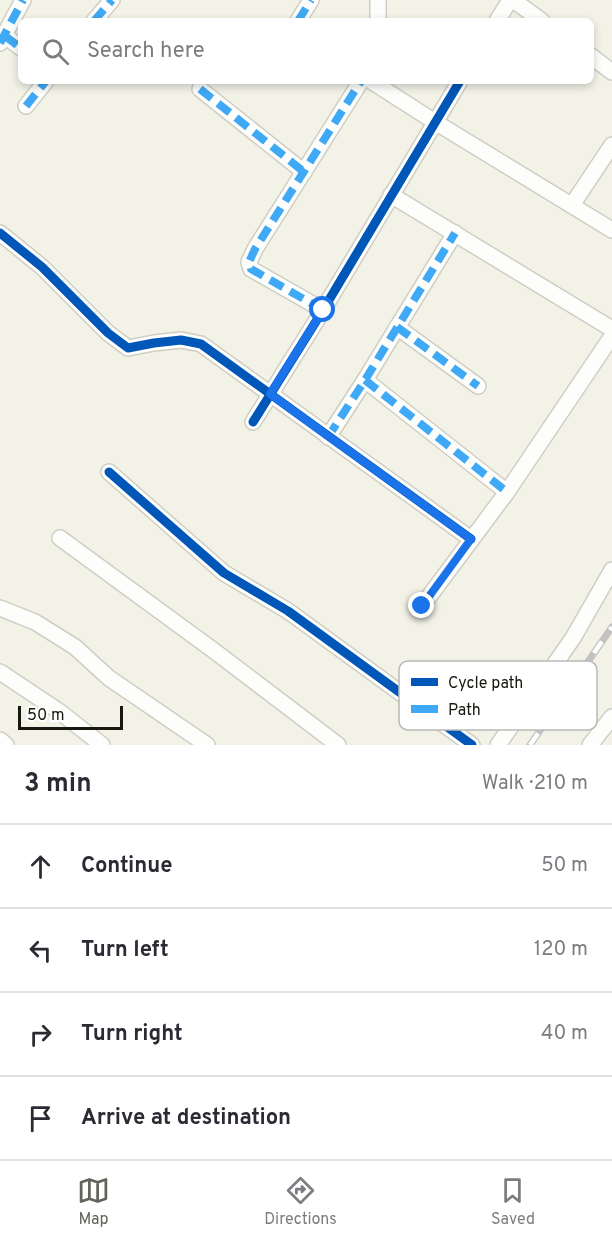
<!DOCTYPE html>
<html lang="en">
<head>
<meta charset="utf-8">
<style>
	body { margin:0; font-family:Overpass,sans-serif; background:#f2f2f3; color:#2b2b33 }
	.scale { position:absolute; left:18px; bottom:15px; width:105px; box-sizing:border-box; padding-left:6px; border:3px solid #17160f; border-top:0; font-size:16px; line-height:21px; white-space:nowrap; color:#17160f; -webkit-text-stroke:4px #fff; paint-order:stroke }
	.stop { position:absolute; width:18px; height:18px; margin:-14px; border:4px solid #1a73e8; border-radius:50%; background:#fff }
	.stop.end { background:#1a73e8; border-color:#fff; box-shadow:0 2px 6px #0008 }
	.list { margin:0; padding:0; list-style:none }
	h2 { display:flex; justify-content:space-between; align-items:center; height:78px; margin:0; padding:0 24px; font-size:26px }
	h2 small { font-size:20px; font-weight:400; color:#7c7c81 }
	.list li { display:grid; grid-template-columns:39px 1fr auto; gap:18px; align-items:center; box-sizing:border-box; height:84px; padding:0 24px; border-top:2px solid #e1e1e2 }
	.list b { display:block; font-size:22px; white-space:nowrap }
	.list em { font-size:20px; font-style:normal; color:#7c7c81 }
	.icon { flex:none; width:33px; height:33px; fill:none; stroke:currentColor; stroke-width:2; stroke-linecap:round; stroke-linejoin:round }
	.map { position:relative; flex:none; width:612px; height:745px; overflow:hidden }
	.search { position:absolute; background:#fff; box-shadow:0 3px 9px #0003; left:18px; right:18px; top:18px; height:66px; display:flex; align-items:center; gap:15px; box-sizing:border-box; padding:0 21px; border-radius:9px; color:#7c7c81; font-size:22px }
	.sheet { height:414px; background:#fff }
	nav { display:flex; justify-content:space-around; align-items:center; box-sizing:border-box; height:84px; border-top:2px solid #e1e1e2; background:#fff; font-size:16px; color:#7c7c81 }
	nav a { display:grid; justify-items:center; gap:3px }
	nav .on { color:#64635b }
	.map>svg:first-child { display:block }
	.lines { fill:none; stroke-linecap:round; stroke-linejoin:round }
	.minor-casing { stroke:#cfcec5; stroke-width:18 }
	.minor { stroke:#fdfdfb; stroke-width:15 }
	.rail-casing { stroke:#c3c2c0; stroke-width:7 }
	.rail { stroke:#fff; stroke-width:4.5; stroke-dasharray:14; stroke-linecap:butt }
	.quiet { stroke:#3fa9f5; stroke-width:8; stroke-dasharray:15 8; stroke-linecap:butt }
	.cycleway-casing { stroke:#fff; stroke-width:13 }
	.cycleway { stroke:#0057b8; stroke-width:9 }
	.route { stroke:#1a73e8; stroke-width:8 }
	.key { fill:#fff; stroke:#b9b9b7; stroke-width:1.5 }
	.key-label { font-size:16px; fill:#17160f }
</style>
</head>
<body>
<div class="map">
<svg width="612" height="745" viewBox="0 0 612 745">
	<rect width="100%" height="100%" fill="#f3f2e7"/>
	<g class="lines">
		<defs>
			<g id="minor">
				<path d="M513,0L542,21"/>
				<path d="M94,21L112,0"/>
				<path d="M298,21L311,0"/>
				<path d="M378,21V0"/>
				<path d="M497,21L510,0"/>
				<path d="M5,36L21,48"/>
				<path d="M0,43L23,0"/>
				<path d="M591,56L612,72"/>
				<path d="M371,81L435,122L612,230"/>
				<path d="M200,89L304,172"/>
				<path d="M26,106L46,81"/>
				<path d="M391,195L612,329"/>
				<path d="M572,205L612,145"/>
				<path d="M0,233L42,267L108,333L128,348L154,343L181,340L201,344L471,539"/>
				<path d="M323,310L251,269L249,262L255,249L361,81"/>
				<path d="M397,327L478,386"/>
				<path d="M365,380L507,492"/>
				<path d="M253,422L320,315L460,81"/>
				<path d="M328,437L365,380L455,233"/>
				<path d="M109,472L224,573L288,611L472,745"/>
				<path d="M60,538L213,650L338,745"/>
				<path d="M422,606L507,492L612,336"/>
				<path d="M0,608L35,622L75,647L109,678L207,745"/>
				<path d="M0,672L60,712L102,745"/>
				<path d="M0,740L6,745"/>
				<path d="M498,745L573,638L612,570"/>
				<path d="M590,745L612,717"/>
			</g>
		</defs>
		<use href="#minor" class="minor-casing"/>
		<use href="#minor" class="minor"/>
		<defs>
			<path id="rail" d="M530,745L612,627"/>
		</defs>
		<use href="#rail" class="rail-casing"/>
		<use href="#rail" class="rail"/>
		<g class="quiet">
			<path d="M94,21L112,0"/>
			<path d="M298,21L311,0"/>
			<path d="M5,36L21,48"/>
			<path d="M0,43L23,0"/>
			<path d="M200,89L304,172"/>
			<path d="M26,106L46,81"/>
			<path d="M323,310L251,269L249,262L255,249L361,81"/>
			<path d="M397,327L478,386"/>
			<path d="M365,380L507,492"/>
			<path d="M328,437L365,380L455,233"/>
		</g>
		<defs>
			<g id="cycleway">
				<path d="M0,233L42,267L108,333L128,348L154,343L181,340L201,344L471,539"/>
				<path d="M253,422L320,315L460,81"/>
				<path d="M109,472L224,573L288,611L472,745"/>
			</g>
		</defs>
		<use href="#cycleway" class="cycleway-casing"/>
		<use href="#cycleway" class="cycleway"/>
	</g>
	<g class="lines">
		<path class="route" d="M323,310L270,394L471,539L422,606"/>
	</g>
	<rect x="399" y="661" width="198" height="69" rx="9" class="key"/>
	<rect x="411" y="678" width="27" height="8" fill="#0057b8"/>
	<rect x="411" y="705" width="27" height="8" fill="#3fa9f5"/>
	<g class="key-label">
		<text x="448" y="688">Cycle path</text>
		<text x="448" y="715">Path</text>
	</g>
</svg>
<div class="scale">50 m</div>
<div class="stop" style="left:323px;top:310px"></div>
<div class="stop end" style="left:422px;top:606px"></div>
<div class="search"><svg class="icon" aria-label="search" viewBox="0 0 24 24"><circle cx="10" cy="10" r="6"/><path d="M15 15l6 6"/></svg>Search here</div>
</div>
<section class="sheet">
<h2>3 min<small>Walk · 210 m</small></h2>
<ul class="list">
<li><svg class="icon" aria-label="ahead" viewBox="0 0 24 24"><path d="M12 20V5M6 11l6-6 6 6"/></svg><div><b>Continue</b></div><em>50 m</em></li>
<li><svg class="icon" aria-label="left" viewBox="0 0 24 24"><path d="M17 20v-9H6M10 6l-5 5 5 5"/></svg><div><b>Turn left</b></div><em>120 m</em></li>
<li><svg class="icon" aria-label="right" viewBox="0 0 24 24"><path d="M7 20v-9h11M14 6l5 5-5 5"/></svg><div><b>Turn right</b></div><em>40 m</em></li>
<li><svg class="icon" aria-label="arrive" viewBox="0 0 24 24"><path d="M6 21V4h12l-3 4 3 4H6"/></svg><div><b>Arrive at destination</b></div></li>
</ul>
</section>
<nav>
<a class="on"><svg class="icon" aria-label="map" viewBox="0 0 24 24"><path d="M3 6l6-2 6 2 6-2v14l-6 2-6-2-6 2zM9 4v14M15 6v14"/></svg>Map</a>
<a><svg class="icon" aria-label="directions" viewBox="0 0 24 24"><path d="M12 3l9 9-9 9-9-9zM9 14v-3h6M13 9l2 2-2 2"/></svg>Directions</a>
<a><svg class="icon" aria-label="saved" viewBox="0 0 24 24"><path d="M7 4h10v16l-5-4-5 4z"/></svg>Saved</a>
</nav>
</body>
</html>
